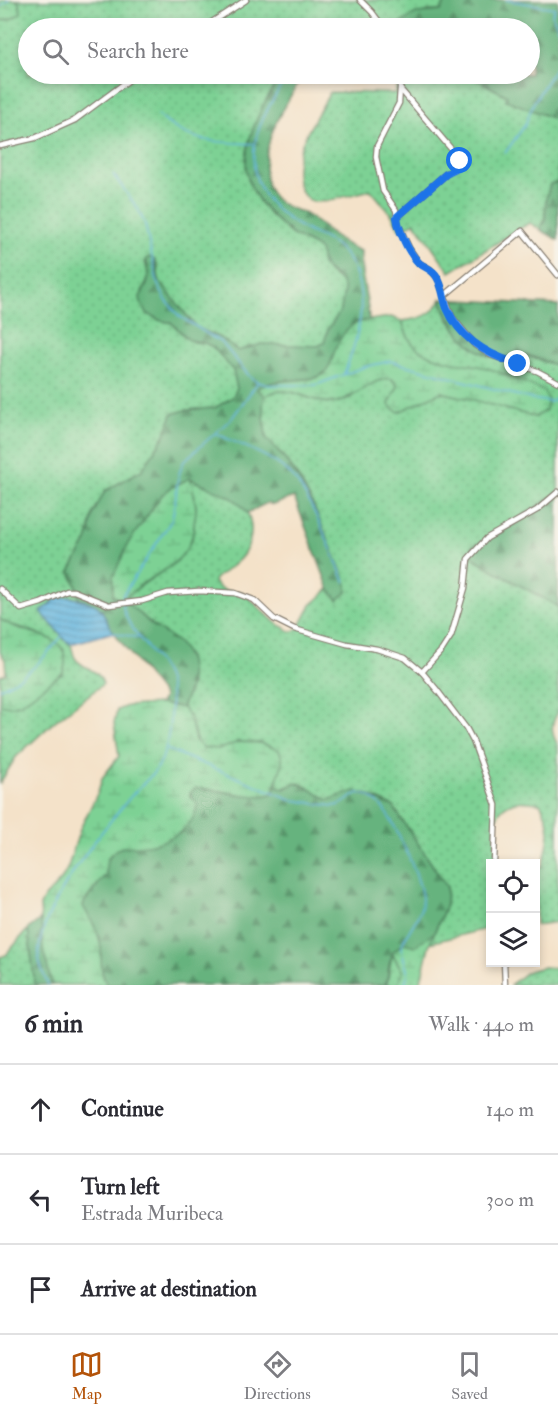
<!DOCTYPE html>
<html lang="en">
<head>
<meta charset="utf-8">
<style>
	body { margin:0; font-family:"IM FELL Double Pica",serif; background:#f7f7f7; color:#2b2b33 }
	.controls { position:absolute; right:18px; bottom:18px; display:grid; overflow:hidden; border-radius:0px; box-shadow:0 3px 9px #0003 }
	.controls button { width:54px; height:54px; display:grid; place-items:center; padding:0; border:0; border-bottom:2px solid #e1e1e2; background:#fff; color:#2b2b33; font:30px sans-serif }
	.stop { position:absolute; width:18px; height:18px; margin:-14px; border:4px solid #1a73e8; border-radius:50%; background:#fff }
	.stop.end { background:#1a73e8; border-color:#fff; box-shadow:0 2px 6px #0008 }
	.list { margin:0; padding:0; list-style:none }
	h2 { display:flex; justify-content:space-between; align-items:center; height:78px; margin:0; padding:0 24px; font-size:26px }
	h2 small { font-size:20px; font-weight:400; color:#7c7c81 }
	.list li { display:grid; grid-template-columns:39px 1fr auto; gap:18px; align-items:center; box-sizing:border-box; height:90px; padding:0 24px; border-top:2px solid #e1e1e2 }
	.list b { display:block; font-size:22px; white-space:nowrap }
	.list p { margin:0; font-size:20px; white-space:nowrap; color:#7c7c81 }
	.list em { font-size:20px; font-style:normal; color:#7c7c81 }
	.icon { flex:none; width:33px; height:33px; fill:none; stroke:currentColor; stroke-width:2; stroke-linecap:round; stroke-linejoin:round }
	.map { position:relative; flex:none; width:558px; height:985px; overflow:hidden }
	.search { position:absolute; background:#fff; box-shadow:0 3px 9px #0003; left:18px; right:18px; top:18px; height:66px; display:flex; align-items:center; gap:15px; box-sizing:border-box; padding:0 21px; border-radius:33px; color:#7c7c81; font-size:22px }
	.sheet { height:348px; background:#fff }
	nav { display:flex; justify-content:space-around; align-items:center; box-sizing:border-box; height:84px; border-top:2px solid #e1e1e2; background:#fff; font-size:16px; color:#7c7c81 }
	nav a { display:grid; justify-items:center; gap:3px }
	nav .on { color:#b45309 }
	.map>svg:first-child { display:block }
	.grass { fill:url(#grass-dots); stroke:#4c7658; stroke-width:1.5 }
	.forest { fill:url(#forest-firs); stroke:#41684d; stroke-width:1.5 }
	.wetland { fill:url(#wetland-marsh); stroke:#4c7658; stroke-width:1.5 }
	.water { fill:url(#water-rules); stroke:#40687d; stroke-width:1.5 }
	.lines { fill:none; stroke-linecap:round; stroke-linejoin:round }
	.stream { stroke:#63b5de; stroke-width:1.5 }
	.minor-casing { stroke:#887f72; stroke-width:7 }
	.minor { stroke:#fff; stroke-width:4.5 }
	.route { stroke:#1a73e8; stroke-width:8 }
</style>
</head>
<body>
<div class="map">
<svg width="558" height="985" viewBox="0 0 558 985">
	<defs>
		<pattern id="grass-dots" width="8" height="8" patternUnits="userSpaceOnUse" patternTransform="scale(1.5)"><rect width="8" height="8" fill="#7dd194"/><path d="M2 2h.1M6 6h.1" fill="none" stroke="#6bb37f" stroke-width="1.8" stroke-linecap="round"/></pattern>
		<pattern id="forest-firs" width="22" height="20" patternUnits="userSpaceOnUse" patternTransform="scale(1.5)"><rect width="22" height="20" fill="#66b37e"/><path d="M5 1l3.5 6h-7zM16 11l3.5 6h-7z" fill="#539166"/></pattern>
		<pattern id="wetland-marsh" width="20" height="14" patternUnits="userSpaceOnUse" patternTransform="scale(1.5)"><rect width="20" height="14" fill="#7dd194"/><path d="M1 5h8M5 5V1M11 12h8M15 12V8" fill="none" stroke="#6bb37f"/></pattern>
		<pattern id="water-rules" width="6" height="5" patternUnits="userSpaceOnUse" patternTransform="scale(1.5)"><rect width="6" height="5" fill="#63b5de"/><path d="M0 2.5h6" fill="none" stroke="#5192b3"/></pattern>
	</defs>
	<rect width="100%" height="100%" fill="#f7f3e8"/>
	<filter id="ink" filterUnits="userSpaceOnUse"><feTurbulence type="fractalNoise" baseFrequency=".0167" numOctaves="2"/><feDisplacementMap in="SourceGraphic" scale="12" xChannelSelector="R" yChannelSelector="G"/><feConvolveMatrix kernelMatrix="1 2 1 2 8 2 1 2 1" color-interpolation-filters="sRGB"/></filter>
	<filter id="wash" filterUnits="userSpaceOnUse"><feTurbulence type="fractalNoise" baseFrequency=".008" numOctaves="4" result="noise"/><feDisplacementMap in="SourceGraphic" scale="24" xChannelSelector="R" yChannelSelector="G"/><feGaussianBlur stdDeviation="1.35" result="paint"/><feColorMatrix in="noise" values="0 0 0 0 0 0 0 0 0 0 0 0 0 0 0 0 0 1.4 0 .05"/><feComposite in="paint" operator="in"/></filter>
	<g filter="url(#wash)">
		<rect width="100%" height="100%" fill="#f4e2c9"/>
		<g class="grass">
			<path d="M16,0H446L441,11H428L394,28H307L305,27L301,28H28V74H282L257,119L248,180L259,201L269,214L292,235L318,248L322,254L327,271L342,283L345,291L341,310L329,329L324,343L318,346L249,347L238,351L222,339L196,327L159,281L157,264L145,262C149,274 149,281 142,291L148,314L159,320L172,323L184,336L193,342L205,343L213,347L233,370L237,388L233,397L215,408L186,410L172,414L165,435L142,470L105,491L93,514L88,539L70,572L77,587L79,599L70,597L67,642L71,644C72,648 73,654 75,658C83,670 99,668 103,684L54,722L16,757L0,783V704L17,705L32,695L64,650C52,638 38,633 22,628C13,625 7,625 0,619V21L13,18L19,3Z"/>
			<path d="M397,74H467L507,96L506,99L552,118L558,123V182L550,184C549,189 547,194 546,200C544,210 548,221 539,229L530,223L521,228L450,272L415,222L400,230L391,214L371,190C360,192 325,203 316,202C294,198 295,167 300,150C304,135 322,107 330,92L396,93Z"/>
			<path d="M441,299L448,319L463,338L507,359L523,355L555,365L558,368V492L469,554C496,575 529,589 558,607V712C551,724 550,732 558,745V922L536,925V868L542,867C549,841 554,827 540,803C533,803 523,800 516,802C486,809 496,841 497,863L490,864V928L430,943L446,905L447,887L393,806L364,793L328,800L299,783L282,788L276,785L282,757L272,747L260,743L238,742L228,747L212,750L203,748L197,743L190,718L184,711L183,705L191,685L188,656L175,640L164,634L122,599L177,561L192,540L196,507L190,478C204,486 219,490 233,498C254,510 256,536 243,555C236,565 224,571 215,579L214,582C222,592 230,592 242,592L276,623L292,632L299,628L311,605L329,589L338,600C334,579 332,556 325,536C313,499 294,464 266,438L263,405L265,396C287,381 309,404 333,403C355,402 370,375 392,379L398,386L389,404L403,410L440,392L471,399L535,417C529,408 519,383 511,378C484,360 425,368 409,339C406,333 404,327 402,321C419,319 433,316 441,299Z"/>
			<path d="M28,929L35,985H0V957L6,955Z"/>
			<path d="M392,953L403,972L397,985H387Z"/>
			<path d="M544,967L558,968V985H510L528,971Z"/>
		</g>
		<g class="forest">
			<path d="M446,0H558V123L552,118L506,100L507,96L467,74H530V28H394L416,13L441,11Z"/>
			<path d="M282,74H301C296,91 283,106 276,123C266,145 257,184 278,201C287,209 298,209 307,215C325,227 340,244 361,251C359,275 369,297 369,321L356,322C347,330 342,338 336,348C333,357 331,367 324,373C312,384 277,375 257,389L265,396L263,405L266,438C307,477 324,533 347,584V592L338,600L329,589L294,497L273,505L267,503L247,513C235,493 209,490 190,478L171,488L162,495L129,542L122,557L113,596C128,602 139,613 151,624C158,630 167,634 175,640C195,656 193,684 183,705V708L160,704L163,698L162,694L107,624L101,609L91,603L79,599L77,587L70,572L88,539L93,514L105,491L142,470L165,435L172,414L186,410L215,408L233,397L237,388L233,370L213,347L205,343L189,340L172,323L159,320L148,314L141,304L140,297L147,284L149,273L146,259L150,257L155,260L159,281L196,327L222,339L238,351L262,344L318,346L324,343L328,329L341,310L344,291L342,283L322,265L320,251C312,242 298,240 289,232C273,217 256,202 249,181C237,149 264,100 282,74Z"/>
			<path d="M558,182V240L539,229L545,222L546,199L550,184Z"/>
			<path d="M441,299L558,305V368L555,365C546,362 534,356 524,355C518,355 512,359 506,359C472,358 451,327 441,299Z"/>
			<path d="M558,492V607C529,589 497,575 469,554L471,547L501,532Z"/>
			<path d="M295,783L307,787L328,800L355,791L393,806L447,887L446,905L434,933L415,947L404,943C389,951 388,969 387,985H107C98,971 103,957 100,942C98,929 89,918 83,906L85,901L106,874L105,863L114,850L123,847L153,844L183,832L196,810L190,792L195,788C220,787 258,807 276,785L284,789Z"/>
			<path d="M41,919L43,949L52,985H35L28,929Z"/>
		</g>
		<g class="wetland">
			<path d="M3,0H16L19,3L21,13L13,18L0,21V1Z"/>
			<path d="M391,317L402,321C404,327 406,334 409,339C422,362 464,362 487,368C506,374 525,383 544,391L548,400L546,410L535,417L471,399L441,392L399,412L391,408L389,404L398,386C397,385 393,379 392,379C381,373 351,400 337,402C313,407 289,380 265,396L257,389C277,376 312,384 324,374C330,368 332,361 334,353C347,318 358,322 391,317Z"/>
			<path d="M190,478C193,486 196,503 196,511C196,515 194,520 194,524C193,554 169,569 145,582C137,587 131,595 122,599L113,596V577L129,542L162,495L171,488Z"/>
			<path d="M0,619C21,637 77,629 63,673L21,703L10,706L0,704V676L6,674L5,660L0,652Z"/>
			<path d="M160,704L183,708L190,718L195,740L203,748L221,749L238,742L260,743L279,750C288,764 274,780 273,793C257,802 216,787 195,788L190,793V797L197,803C195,832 164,844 138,846C131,847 122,845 116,850C107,855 105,865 106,874L85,901L83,906C89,918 98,929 100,942C103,957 98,971 107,985H52L43,949L40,906L44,898L61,880L68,867L80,829L98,792L102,778L119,756L114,723L117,710L127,706Z"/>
			<path d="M434,933L429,946L420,985H397L403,972L392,953L404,943L415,946Z"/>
		</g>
		<path class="water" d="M70,597C80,600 97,602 102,611C106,618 108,625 114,632L71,644L67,642L41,612L57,598Z"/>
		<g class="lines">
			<g class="stream">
				<path d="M506,0L555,8L552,14L558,29"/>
				<path d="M464,3L488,0"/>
				<path d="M0,7L9,0"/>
				<path d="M309,28L313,23"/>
				<path d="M287,74C276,96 259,119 255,144C247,186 273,213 308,231C318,236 332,240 340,249C374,284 360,334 344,374"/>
				<path d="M158,115C187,143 215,142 254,144"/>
				<path d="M505,153L525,125L534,102L558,63"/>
				<path d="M113,174L138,209L145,224L158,285L166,300L179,316L222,343L250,377L258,382L268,385H316L364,367L390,361L531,399L551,402L558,396"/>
				<path d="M217,434C238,444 269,455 287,471C309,490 332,553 345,582"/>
				<path d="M110,632L140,638"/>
				<path d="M0,688C30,676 42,660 62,636"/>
				<path d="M166,749L293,800L333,806L340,805L358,793C368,794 375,799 382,807C394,821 423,883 422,901C422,916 406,932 401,947L408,974L404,985"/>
				<path d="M48,985C45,977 40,967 39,959C35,912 103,829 133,794C143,783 156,774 162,759C170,740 174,697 167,678C157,651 117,624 123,595L171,521C178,502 174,480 184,461L232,418L258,382"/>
			</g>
		</g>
	</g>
	<g filter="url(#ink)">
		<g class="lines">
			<defs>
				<g id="minor">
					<path d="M360,0L372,12L384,28"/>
					<path d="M203,28L246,0"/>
					<path d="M401,74L399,103L377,146L376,157L383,191L396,210L398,224L409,248L419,263L430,269L438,278L452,317L475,345L491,355L537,371L558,382"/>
					<path d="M0,146L35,138L75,120L137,74"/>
					<path d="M397,217L446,174L457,168L460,163L458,157L401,90"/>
					<path d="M444,296L522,231L558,275"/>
					<path d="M0,589L21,609L41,603L67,591H74L109,605L142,601L168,593L199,591L235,593L254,600L274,619L294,629L347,644L377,649L405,658L422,672L437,690L466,728L473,741L496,805L494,864"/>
					<path d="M422,672L442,650L451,636L465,588L468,559L487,538L537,510L558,492"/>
					<path d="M504,962L505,985"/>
				</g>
			</defs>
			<use href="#minor" class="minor-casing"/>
			<use href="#minor" class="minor"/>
		</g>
	</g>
	<g class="lines" filter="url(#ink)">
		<path class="route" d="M460,161L458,168L446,174L397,217C399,232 408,252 419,263C425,268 433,269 437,277C443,286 443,298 447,308C460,339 487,355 518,364"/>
	</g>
</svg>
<div class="controls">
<button><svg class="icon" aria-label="locate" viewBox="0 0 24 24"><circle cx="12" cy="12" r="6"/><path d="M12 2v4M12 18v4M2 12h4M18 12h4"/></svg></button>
<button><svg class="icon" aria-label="layers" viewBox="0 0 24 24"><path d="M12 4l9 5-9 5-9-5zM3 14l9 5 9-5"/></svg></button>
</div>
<div class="stop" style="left:460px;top:161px"></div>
<div class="stop end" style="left:518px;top:364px"></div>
<div class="search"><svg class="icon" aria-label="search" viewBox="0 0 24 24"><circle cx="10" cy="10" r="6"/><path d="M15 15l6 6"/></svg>Search here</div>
</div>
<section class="sheet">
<h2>6 min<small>Walk · 440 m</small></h2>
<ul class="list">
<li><svg class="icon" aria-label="ahead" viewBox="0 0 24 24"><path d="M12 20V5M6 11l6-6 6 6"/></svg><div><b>Continue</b></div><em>140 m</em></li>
<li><svg class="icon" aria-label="left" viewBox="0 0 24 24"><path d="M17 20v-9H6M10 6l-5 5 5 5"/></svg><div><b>Turn left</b><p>Estrada Muribeca</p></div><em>300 m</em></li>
<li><svg class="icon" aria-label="arrive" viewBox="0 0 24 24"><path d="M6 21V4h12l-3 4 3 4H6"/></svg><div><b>Arrive at destination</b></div></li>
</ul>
</section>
<nav>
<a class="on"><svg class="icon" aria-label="map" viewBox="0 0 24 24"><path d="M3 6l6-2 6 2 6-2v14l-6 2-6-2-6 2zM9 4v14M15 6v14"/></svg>Map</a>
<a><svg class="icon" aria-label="directions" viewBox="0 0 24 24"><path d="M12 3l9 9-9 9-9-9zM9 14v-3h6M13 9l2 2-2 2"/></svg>Directions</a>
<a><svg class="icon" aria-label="saved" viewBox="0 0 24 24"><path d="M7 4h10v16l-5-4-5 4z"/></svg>Saved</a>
</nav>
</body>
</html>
